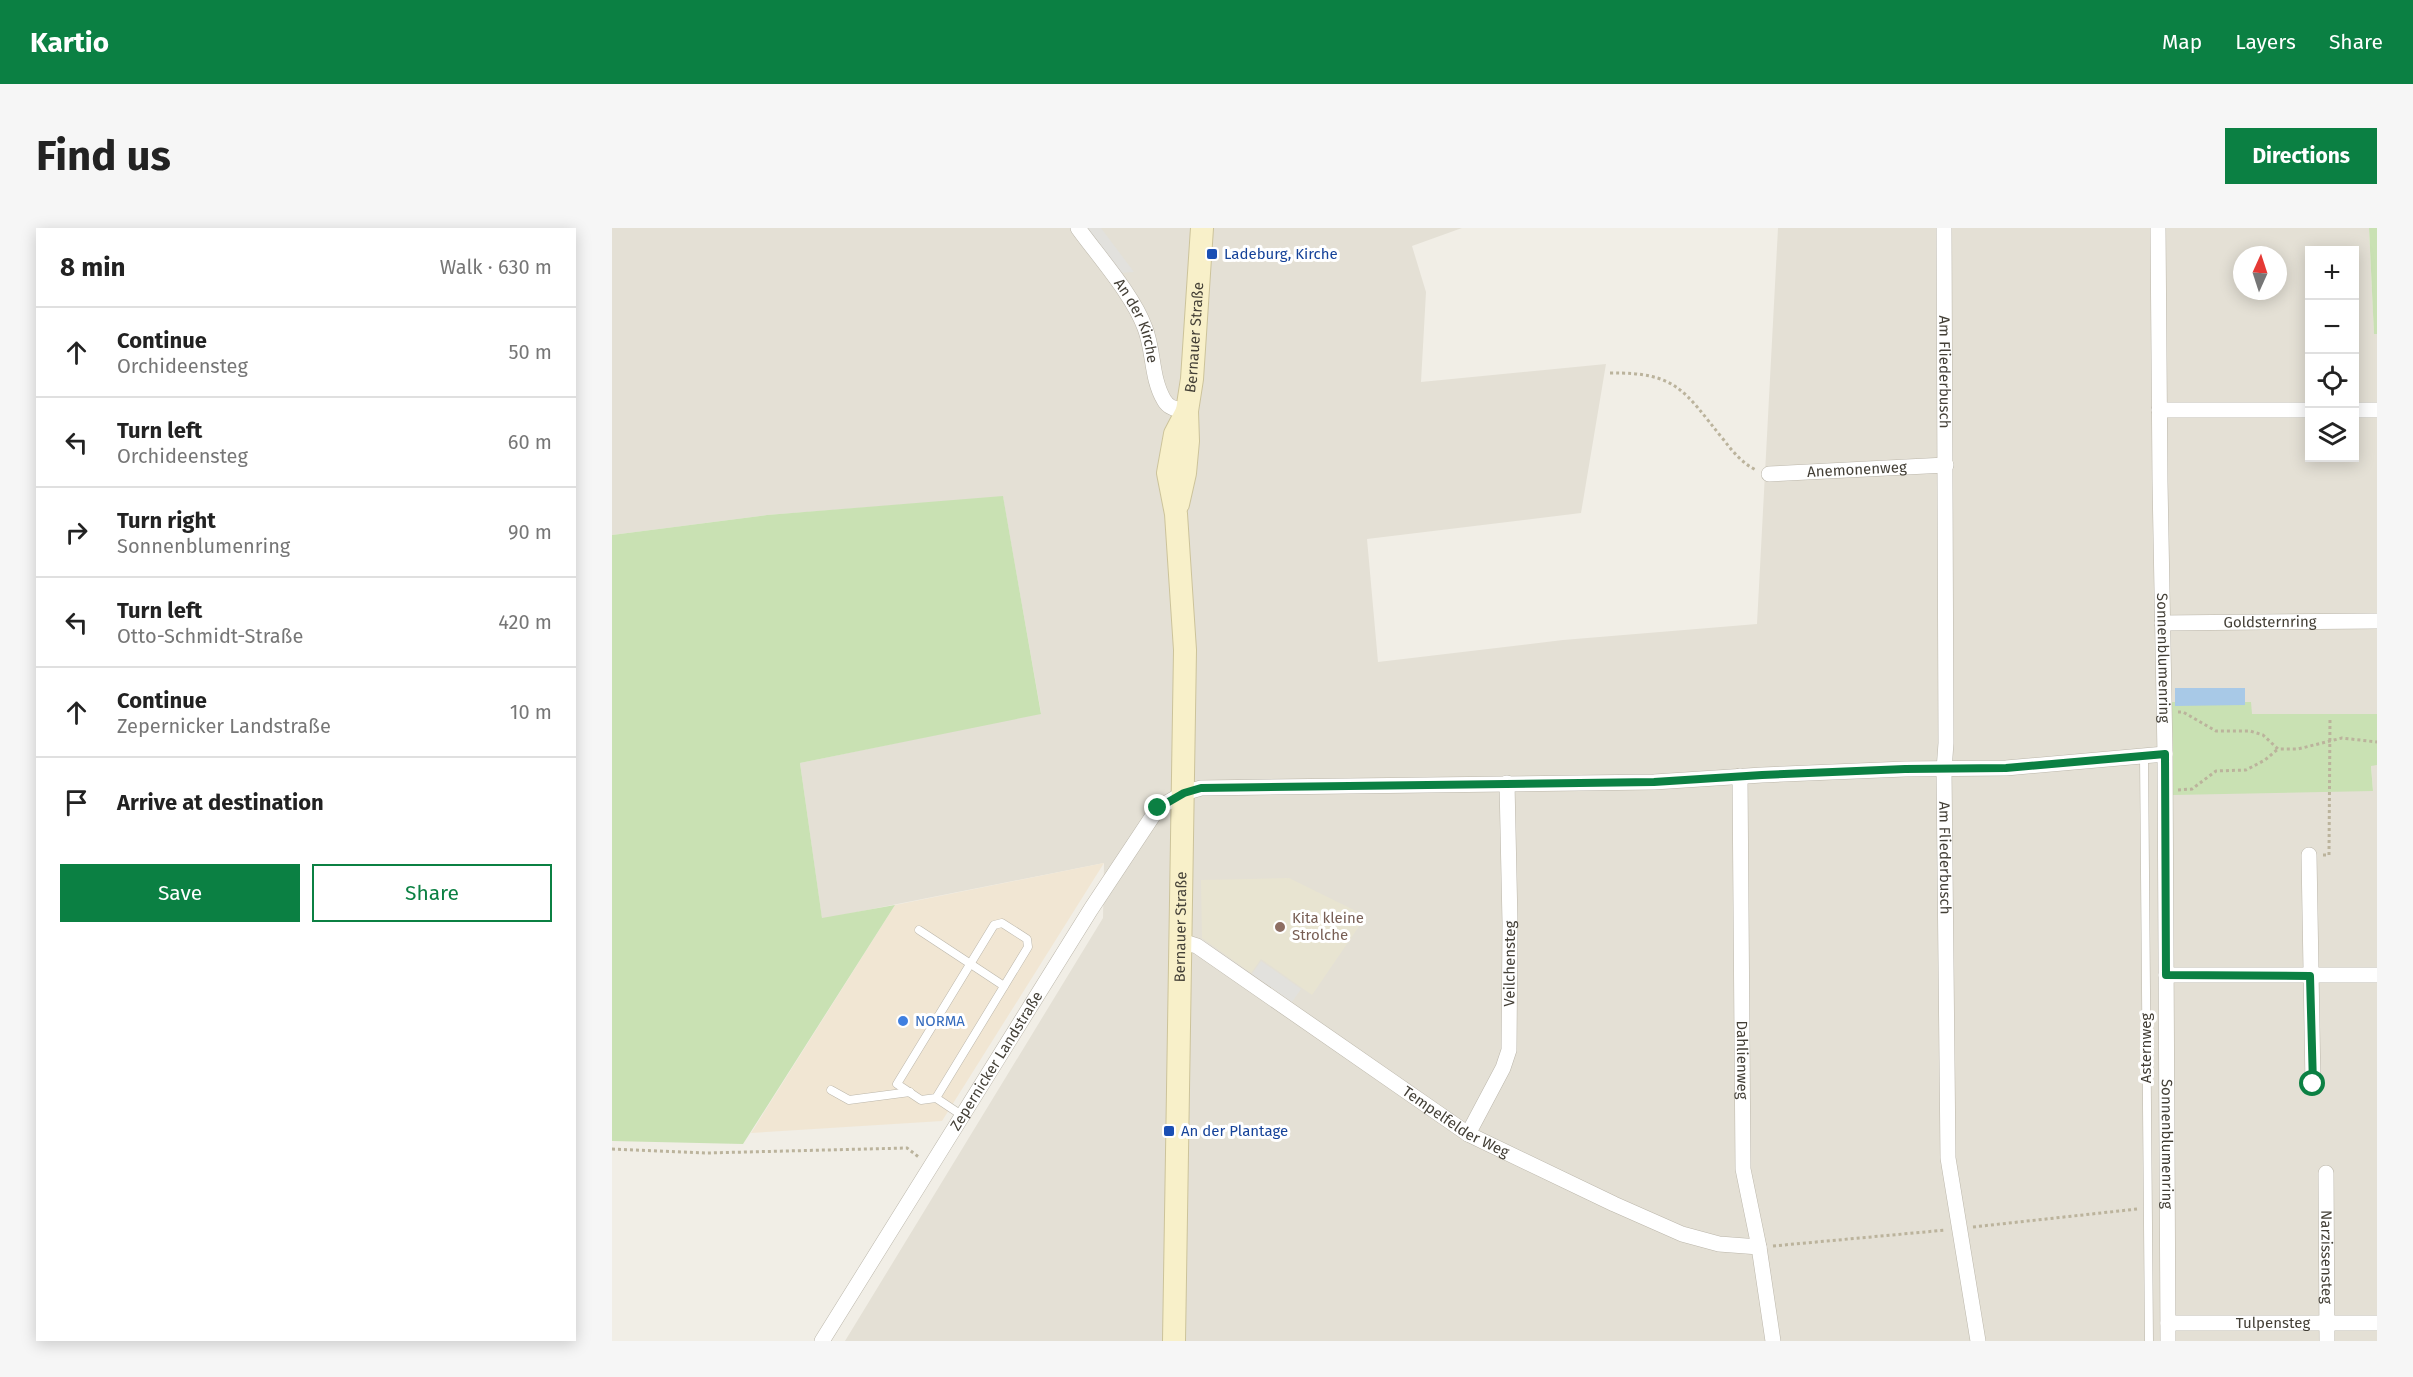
<!DOCTYPE html>
<html lang="en">
<head>
<meta charset="utf-8">
<style>
	body { margin:0; font-family:"Fira Sans",sans-serif; background:#f6f6f6; color:#222 }
	.controls { position:absolute; right:18px; top:18px; display:grid; overflow:hidden; border-radius:0px; box-shadow:0 3px 15px #0003 }
	.controls button { width:54px; height:54px; display:grid; place-items:center; padding:0; border:0; border-bottom:2px solid #e0e0e0; background:#fff; color:#222; font:30px sans-serif }
	.compass { position:absolute; left:1621px; top:18px; width:54px; height:54px; border-radius:50%; background:#fff; box-shadow:0 3px 15px #0003; rotate:3deg }
	.stop { position:absolute; width:18px; height:18px; margin:-14px; border:4px solid #0b8043; border-radius:50%; background:#fff }
	.stop.end { background:#0b8043; border-color:#fff; box-shadow:0 2px 6px #0008 }
	.list { margin:0; padding:0; list-style:none }
	h2 { display:flex; justify-content:space-between; align-items:center; height:78px; margin:0; padding:0 24px; font-size:26px }
	h2 small { font-size:20px; font-weight:400; color:#767676 }
	.list li { display:grid; grid-template-columns:39px 1fr auto; gap:18px; align-items:center; box-sizing:border-box; height:90px; padding:0 24px; border-top:2px solid #e0e0e0 }
	.list b { display:block; font-size:22px; white-space:nowrap }
	.list p { margin:0; font-size:20px; white-space:nowrap; color:#767676 }
	.list em { font-size:20px; font-style:normal; color:#767676 }
	.actions { display:flex; gap:12px; padding:18px 24px }
	.actions a { flex:1; padding:14px 0; border:2px solid #0b8043; border-radius:0px; text-align:center; font-size:21px; color:#0b8043 }
	.actions .main { background:#0b8043; color:#fff }
	.icon { flex:none; width:33px; height:33px; fill:none; stroke:currentColor; stroke-width:2; stroke-linecap:round; stroke-linejoin:round }
	.map { position:relative; flex:none; width:1765px; height:1113px; overflow:hidden; border-radius:0px }
	header { display:flex; align-items:center; gap:36px; box-sizing:border-box; height:84px; padding:0 30px; background:#0b8043; color:#fff }
	header strong { font-size:28px }
	nav { display:flex; gap:33px; margin-inline-start:auto; font-size:21px }
	.intro { display:flex; align-items:center; justify-content:space-between; box-sizing:border-box; height:144px; padding:0 36px }
	h1 { margin:0; font-size:42px }
	.button { padding:15px 27px; border-radius:0px; background:#0b8043; color:#fff; font-size:21px; font-weight:700 }
	main { display:flex; gap:36px; padding:0 36px }
	aside { flex:1; background:#fff; border-radius:0px; box-shadow:0 3px 15px #0003 }
	.map>svg:first-child { display:block }
	.residential { fill:#e4e0d5; fill-rule:evenodd }
	.commercial { fill:#f1e6d3 }
	.education { fill:#e8e4d1 }
	.green { fill:#c9e1b3 }
	.parking { fill:#e2e1dd }
	.water { fill:#a8c9e7 }
	.lines { fill:none; stroke-linecap:round; stroke-linejoin:round }
	.service-casing { stroke:#bbb6aa; stroke-width:9 }
	.minor-casing { stroke:#bbb6aa; stroke-width:16 }
	.secondary-casing { stroke:#ccc39a; stroke-width:24 }
	.path { stroke:#bbb39c; stroke-width:3; stroke-dasharray:3 3; stroke-linecap:butt }
	.service { stroke:#fff; stroke-width:8 }
	.minor { stroke:#fff; stroke-width:15 }
	.secondary { stroke:#f8f0c9; stroke-width:22 }
	.route { stroke:#0b8043; stroke-width:8 }
	.transit-dot { fill:#1a4fb4; stroke:#fff; stroke-width:2 }
	.education-dot { fill:#8d6e63; stroke:#fff; stroke-width:2 }
	.shop-dot { fill:#3f7fe0; stroke:#fff; stroke-width:2 }
	.labels { text-anchor:middle; stroke-width:6; stroke-linejoin:round; paint-order:stroke }
	.transit-label { font-size:15px; fill:#164399; stroke:#fff; text-anchor:start }
	.street-label { font-size:15px; fill:#433f36; stroke:#fff }
	.education-label { font-size:15px; fill:#785e54; stroke:#fff; text-anchor:start }
	.shop-label { font-size:15px; fill:#366cbe; stroke:#fff; text-anchor:start }
</style>
</head>
<body>
<header>
<strong>Kartio</strong>
<nav><a>Map</a><a>Layers</a><a>Share</a></nav>
</header>
<div class="intro"><h1>Find us</h1><a class="button">Directions</a></div>
<main>
<aside>
<h2>8 min<small>Walk · 630 m</small></h2>
<ul class="list">
<li><svg class="icon" aria-label="ahead" viewBox="0 0 24 24"><path d="M12 20V5M6 11l6-6 6 6"/></svg><div><b>Continue</b><p>Orchideensteg</p></div><em>50 m</em></li>
<li><svg class="icon" aria-label="left" viewBox="0 0 24 24"><path d="M17 20v-9H6M10 6l-5 5 5 5"/></svg><div><b>Turn left</b><p>Orchideensteg</p></div><em>60 m</em></li>
<li><svg class="icon" aria-label="right" viewBox="0 0 24 24"><path d="M7 20v-9h11M14 6l5 5-5 5"/></svg><div><b>Turn right</b><p>Sonnenblumenring</p></div><em>90 m</em></li>
<li><svg class="icon" aria-label="left" viewBox="0 0 24 24"><path d="M17 20v-9H6M10 6l-5 5 5 5"/></svg><div><b>Turn left</b><p>Otto-Schmidt-Straße</p></div><em>420 m</em></li>
<li><svg class="icon" aria-label="ahead" viewBox="0 0 24 24"><path d="M12 20V5M6 11l6-6 6 6"/></svg><div><b>Continue</b><p>Zepernicker Landstraße</p></div><em>10 m</em></li>
<li><svg class="icon" aria-label="arrive" viewBox="0 0 24 24"><path d="M6 21V4h12l-3 4 3 4H6"/></svg><div><b>Arrive at destination</b></div></li>
</ul>
<div class="actions"><a class="main">Save</a><a>Share</a></div>
</aside>
<div class="map">
<svg width="1765" height="1113" viewBox="0 0 1765 1113">
	<rect width="100%" height="100%" fill="#f1eee6"/>
	<g class="residential">
		<path d="M0,0H583L567,416L555,1113H233L491,690L492,635L210,691L188,535L429,485L391,269L155,287L0,307Z"/>
		<path d="M597,0H850L800,18L814,64L809,154L994,136L969,285L755,311L766,434L951,412L1145,396L1166,0H1757L1762,105L1765,106V486H1639V474L1560,475L1761,563L1759,537H1765V1113H569L572,275ZM1698,22H1742V230H1698ZM1630,27H1666V63H1630Z"/>
	</g>
	<path class="commercial" d="M492,635L330,893L139,905L283,677Z"/>
	<path class="education" d="M677,650L754,688L700,767L649,731L639,745L590,710L589,652Z"/>
	<g class="green">
		<path d="M1757,0H1765V106H1762Z"/>
		<path d="M391,268L429,486L188,535L210,690L283,677L131,916L0,913V307L155,287Z"/>
		<path d="M1560,474H1639L1640,486H1765V537L1759,538L1761,563L1561,567Z"/>
	</g>
	<g class="parking">
		<path d="M475,0H489L522,44L507,45Z"/>
		<path d="M649,733L689,761L680,774L640,746Z"/>
	</g>
	<path class="water" d="M1563,460H1633V477L1563,478Z"/>
	<g class="lines">
		<defs>
			<g id="service">
				<path d="M1532,527L1537,1113"/>
				<path d="M307,702L392,758"/>
				<path d="M219,862L237,872L298,864"/>
				<path d="M324,870L309,872L285,856L382,697L390,695L415,711L416,719L324,870L351,888"/>
			</g>
			<g id="minor">
				<path id="s1" d="M466,0C487,29 521,67 533,100C542,123 539,150 552,172C557,181 565,181 575,183"/>
				<path id="s2" d="M1332,0L1334,515L1332,542L1336,930L1366,1113"/>
				<path id="s3" d="M1546,0L1548,254L1553,526L1556,1113"/>
				<path d="M1547,182H1698"/>
				<path d="M1742,182H1765"/>
				<path id="s4" d="M1157,246L1334,237"/>
				<path id="s5" d="M1550,395L1765,393"/>
				<path id="s6" d="M1128,548L1131,941L1147,1019L1161,1113"/>
				<path d="M1697,627L1701,856"/>
				<path id="s7" d="M569,713L585,718L856,906L1002,976L1070,1006L1107,1016L1147,1019"/>
				<path d="M1554,747H1765"/>
				<path id="s8" d="M856,906L891,840L897,822L898,695L895,555"/>
				<path id="s9" d="M1714,945L1715,1113"/>
				<path id="s10" d="M1556,1095H1765"/>
				<path id="s11" d="M210,1113L479,681L546,580L572,565L589,560L1042,554L1150,547L1293,541L1394,540L1553,526"/>
			</g>
			<g id="secondary">
				<path id="s12" d="M566,276L573,245L576,213L575,183L580,151L590,0"/>
				<path id="s13" d="M562,1113L573,422L564,286L556,245L563,206L575,183"/>
			</g>
		</defs>
		<use href="#service" class="service-casing"/>
		<use href="#minor" class="minor-casing"/>
		<use href="#secondary" class="secondary-casing"/>
		<g class="path">
			<path d="M998,145C1065,144 1072,163 1111,211C1121,224 1130,235 1144,242"/>
			<path d="M1566,484H1571L1604,503H1638L1651,507L1666,521H1686L1730,510L1765,514"/>
			<path d="M1566,562L1580,561L1604,543L1634,542L1653,532L1666,521"/>
			<path d="M1711,627H1717L1718,491"/>
			<path d="M0,921L94,925L295,920L308,930"/>
			<path d="M1361,999L1525,981"/>
			<path d="M1161,1018L1334,1002"/>
		</g>
		<use href="#service" class="service"/>
		<use href="#minor" class="minor"/>
		<use href="#secondary" class="secondary"/>
	</g>
	<g class="lines">
		<path class="route" d="M546,580L572,565L589,560L1042,554L1150,547L1293,541L1394,540L1553,526L1554,747L1698,748L1701,856"/>
	</g>
	<g class="transit-dot">
		<rect x="594" y="20" width="12" height="12" rx="3"/>
		<rect x="551" y="897" width="12" height="12" rx="3"/>
	</g>
	<circle class="education-dot" cx="668" cy="699" r="6"/>
	<circle class="shop-dot" cx="291" cy="793" r="6"/>
	<g class="labels">
		<g class="transit-label">
			<text x="612" y="31">Ladeburg, Kirche</text>
			<text x="569" y="908">An der Plantage</text>
		</g>
		<g class="street-label">
			<text dy="5" stroke="none"><textPath href="#s1" startOffset="111">An der Kirche</textPath></text>
			<text dy="5" stroke="none"><textPath href="#s12" startOffset="168">Bernauer Straße</textPath></text>
			<text dy="5" stroke="none"><textPath href="#s2" startOffset="144">Am Fliederbusch</textPath></text>
			<text dy="5" stroke="none"><textPath href="#s4" startOffset="88">Anemonenweg</textPath></text>
			<text dy="5" stroke="none"><textPath href="#s5" startOffset="108">Goldsternring</textPath></text>
			<text dy="5" stroke="none"><textPath href="#s3" startOffset="430">Sonnenblumenring</textPath></text>
			<text dy="5" stroke="none"><textPath href="#s2" startOffset="630">Am Fliederbusch</textPath></text>
			<text dy="5" stroke="none"><textPath href="#s13" startOffset="414">Bernauer Straße</textPath></text>
			<text dy="5" stroke="none"><textPath href="#s8" startOffset="180">Veilchensteg</textPath></text>
			<text transform="translate(1534 820) rotate(-90)" y="5">Asternweg</text>
			<text dy="5" stroke="none"><textPath href="#s6" startOffset="284">Dahlienweg</textPath></text>
			<text dy="5" stroke="none"><textPath href="#s11" startOffset="330">Zepernicker Landstraße</textPath></text>
			<text dy="5" stroke="none"><textPath href="#s7" startOffset="330">Tempelfelder Weg</textPath></text>
			<text dy="5" stroke="none"><textPath href="#s3" startOffset="916">Sonnenblumenring</textPath></text>
			<text dy="5" stroke="none"><textPath href="#s9" startOffset="84">Narzissensteg</textPath></text>
			<text dy="5" stroke="none"><textPath href="#s10" startOffset="105">Tulpensteg</textPath></text>
		</g>
		<g class="education-label">
			<text x="680" y="695">Kita kleine<tspan x="680" dy="17">Strolche</tspan></text>
		</g>
		<g class="shop-label">
			<text x="303" y="798">NORMA</text>
		</g>
	</g>
</svg>
<div class="controls">
<button>+</button>
<button>−</button>
<button><svg class="icon" aria-label="locate" viewBox="0 0 24 24"><circle cx="12" cy="12" r="6"/><path d="M12 2v4M12 18v4M2 12h4M18 12h4"/></svg></button>
<button><svg class="icon" aria-label="layers" viewBox="0 0 24 24"><path d="M12 4l9 5-9 5-9-5zM3 14l9 5 9-5"/></svg></button>
</div>
<svg class="compass" viewBox="-18 -18 36 36"><path d="M0-13l5 13h-10z" fill="#e53935"/><path d="M0 13l5-13h-10z" fill="#767676"/></svg>
<div class="stop" style="left:1701px;top:856px"></div>
<div class="stop end" style="left:546px;top:580px"></div>
</div>
</main>
</body>
</html>
